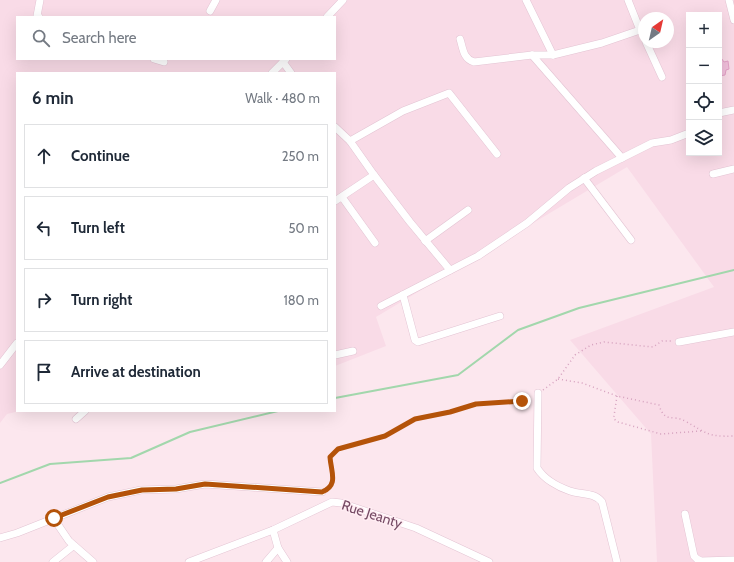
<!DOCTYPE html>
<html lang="en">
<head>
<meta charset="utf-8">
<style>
	body { margin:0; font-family:Cabin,sans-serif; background:#f6f6f7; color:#1f2937 }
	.controls { position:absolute; right:12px; top:12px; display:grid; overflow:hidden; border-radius:0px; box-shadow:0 4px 16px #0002 }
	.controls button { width:36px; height:36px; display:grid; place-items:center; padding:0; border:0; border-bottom:1px solid #e0e1e3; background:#fff; color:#1f2937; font:20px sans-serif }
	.compass { position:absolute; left:638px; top:12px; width:36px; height:36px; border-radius:50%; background:#fff; box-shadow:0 4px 16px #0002; rotate:34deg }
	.stop { position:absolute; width:12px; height:12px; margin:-9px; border:3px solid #b45309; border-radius:50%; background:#fff }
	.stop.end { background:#b45309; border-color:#fff; box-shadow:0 1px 4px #0008 }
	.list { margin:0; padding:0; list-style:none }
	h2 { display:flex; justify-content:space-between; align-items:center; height:52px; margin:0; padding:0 16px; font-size:17px }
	h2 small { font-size:13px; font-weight:400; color:#747a83 }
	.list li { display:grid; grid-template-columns:26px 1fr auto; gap:12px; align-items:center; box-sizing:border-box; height:64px; margin:0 8px 8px; padding:0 8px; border:1px solid #e0e1e3; border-radius:0px }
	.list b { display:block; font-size:15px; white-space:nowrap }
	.list em { font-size:13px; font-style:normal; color:#747a83 }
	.icon { flex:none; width:22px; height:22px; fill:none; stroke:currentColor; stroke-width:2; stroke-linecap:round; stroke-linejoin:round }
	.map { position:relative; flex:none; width:734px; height:562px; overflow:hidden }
	.search { position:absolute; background:#fff; box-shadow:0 4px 16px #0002; left:16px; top:16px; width:320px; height:44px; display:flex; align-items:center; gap:10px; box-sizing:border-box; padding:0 14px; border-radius:0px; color:#747a83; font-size:15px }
	.panel { position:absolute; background:#fff; box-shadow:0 4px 16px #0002; left:16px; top:72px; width:320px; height:340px; border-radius:0px }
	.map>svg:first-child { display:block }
	.residential { fill:#f9dbe7; fill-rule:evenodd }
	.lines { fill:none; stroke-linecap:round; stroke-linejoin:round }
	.stream { stroke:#a2d7ac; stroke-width:2 }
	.building { fill:#f1bfdb; stroke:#e3a0c6 }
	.minor-casing { stroke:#e3c4d3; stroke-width:8 }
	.path { stroke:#d6a2bf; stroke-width:1.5; stroke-dasharray:1 3; stroke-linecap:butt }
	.minor { stroke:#fff; stroke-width:7 }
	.route { stroke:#b45309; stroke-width:5 }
	.labels { text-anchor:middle; stroke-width:3; stroke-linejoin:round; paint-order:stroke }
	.street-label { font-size:14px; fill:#764b65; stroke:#ffedf3 }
</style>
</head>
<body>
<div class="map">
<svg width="734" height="562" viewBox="0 0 734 562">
	<rect width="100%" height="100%" fill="#fce7ee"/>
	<path class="residential" d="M0,0H734V562H657L651,434L570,340L714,287L627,167L376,317L386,346L335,366V73H17V411H20L7,414L0,423ZM689,15H719V153H689ZM17,17H335V59H17ZM644,18H668V42H644Z"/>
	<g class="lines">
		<g class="stream">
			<path d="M335,398L458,375L518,330L579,308L734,270"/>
			<path d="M0,483L50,464L131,458L190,432L278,411"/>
		</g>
	</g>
	<path class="building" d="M719,55L724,62L728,61L729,69L726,70L725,75L719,76Z"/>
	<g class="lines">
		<defs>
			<g id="minor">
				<path d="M526,0L553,55"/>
				<path d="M729,0L734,20"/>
				<path d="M210,11L216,0"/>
				<path d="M39,17L37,16L40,0"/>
				<path d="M327,17L343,0"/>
				<path d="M460,39C463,48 463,59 474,62L532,55H553L602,43L640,30L628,0"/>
				<path d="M646,42L662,77"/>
				<path d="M532,55L622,158"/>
				<path d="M154,59L164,62"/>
				<path d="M283,62L291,73"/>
				<path d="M272,73L286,59"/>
				<path d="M719,113L734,110"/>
				<path d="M335,127L350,141L403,111L449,93L497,154"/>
				<path d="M713,174L734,169"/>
				<path d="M374,175L410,222L450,270"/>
				<path d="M584,178L631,240"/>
				<path d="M342,197L375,243"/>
				<path d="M335,201L374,175L350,141"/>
				<path d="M425,241L468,210"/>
				<path d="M403,295L415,340L418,342L500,316"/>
				<path d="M381,306L478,256L527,223L569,188L596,171L652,143L671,140L689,133"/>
				<path d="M679,342L734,332"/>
				<path d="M335,355L353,351"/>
				<path d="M0,365L17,343"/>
				<path d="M538,393L537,468C544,479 558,487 570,491C582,495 594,492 602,502L617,562"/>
				<path d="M76,419L85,411"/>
				<path d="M685,514L694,556L697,559L701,561L734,560"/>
				<path d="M54,519L69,541L93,562"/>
				<path d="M0,538L17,533L108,497L141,490L176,489L205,484L322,492"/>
				<path d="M278,548L287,562"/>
				<path d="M53,562L73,546"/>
				<path d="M189,562L273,530L332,502L341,503L416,528L489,562"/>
				<path d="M266,562L278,548L273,530"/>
			</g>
		</defs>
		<use href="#minor" class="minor-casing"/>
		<g class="path">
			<path d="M558,379L582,383L617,396L659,405C665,424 672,414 685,421C707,433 707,437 734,436"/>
			<path d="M543,390L558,379L575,355L591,345L604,342L653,347L662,341H672"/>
			<path d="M617,396L614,416V419L618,422L661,434L701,431"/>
			<path d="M329,489L333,480L330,457L338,449L385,436L415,419L450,412L476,404L522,401L531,397"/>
		</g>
		<use href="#minor" class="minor"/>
	</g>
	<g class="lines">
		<path class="route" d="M54,518L108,497L142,490L176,489L205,484L322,492C339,485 331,472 330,457L338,449L385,436L415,419L450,412L476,404L522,401"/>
	</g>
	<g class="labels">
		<g class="street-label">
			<text transform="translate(372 514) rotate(18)" y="5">Rue Jeanty</text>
		</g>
	</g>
</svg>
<div class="controls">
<button>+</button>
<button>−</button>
<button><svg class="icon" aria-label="locate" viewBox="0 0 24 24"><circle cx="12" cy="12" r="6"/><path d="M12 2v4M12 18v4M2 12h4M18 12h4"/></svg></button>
<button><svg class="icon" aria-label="layers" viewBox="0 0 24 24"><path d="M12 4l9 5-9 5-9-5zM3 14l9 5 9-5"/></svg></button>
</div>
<svg class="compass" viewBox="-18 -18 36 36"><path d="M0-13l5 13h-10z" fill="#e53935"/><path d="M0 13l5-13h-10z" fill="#747a83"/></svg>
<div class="stop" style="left:54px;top:518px"></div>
<div class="stop end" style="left:522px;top:401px"></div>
<div class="search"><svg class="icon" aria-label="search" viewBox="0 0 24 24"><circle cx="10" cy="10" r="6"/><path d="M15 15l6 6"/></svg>Search here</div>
<section class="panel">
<h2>6 min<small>Walk · 480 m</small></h2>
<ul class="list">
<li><svg class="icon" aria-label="ahead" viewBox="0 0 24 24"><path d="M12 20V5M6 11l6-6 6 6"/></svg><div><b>Continue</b></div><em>250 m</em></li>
<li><svg class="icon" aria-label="left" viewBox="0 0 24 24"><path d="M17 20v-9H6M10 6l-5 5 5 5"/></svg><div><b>Turn left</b></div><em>50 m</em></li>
<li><svg class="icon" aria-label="right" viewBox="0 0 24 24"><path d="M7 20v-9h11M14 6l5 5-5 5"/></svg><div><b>Turn right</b></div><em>180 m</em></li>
<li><svg class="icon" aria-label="arrive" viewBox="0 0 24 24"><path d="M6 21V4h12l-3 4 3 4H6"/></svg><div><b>Arrive at destination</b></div></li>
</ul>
</section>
</div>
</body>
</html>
